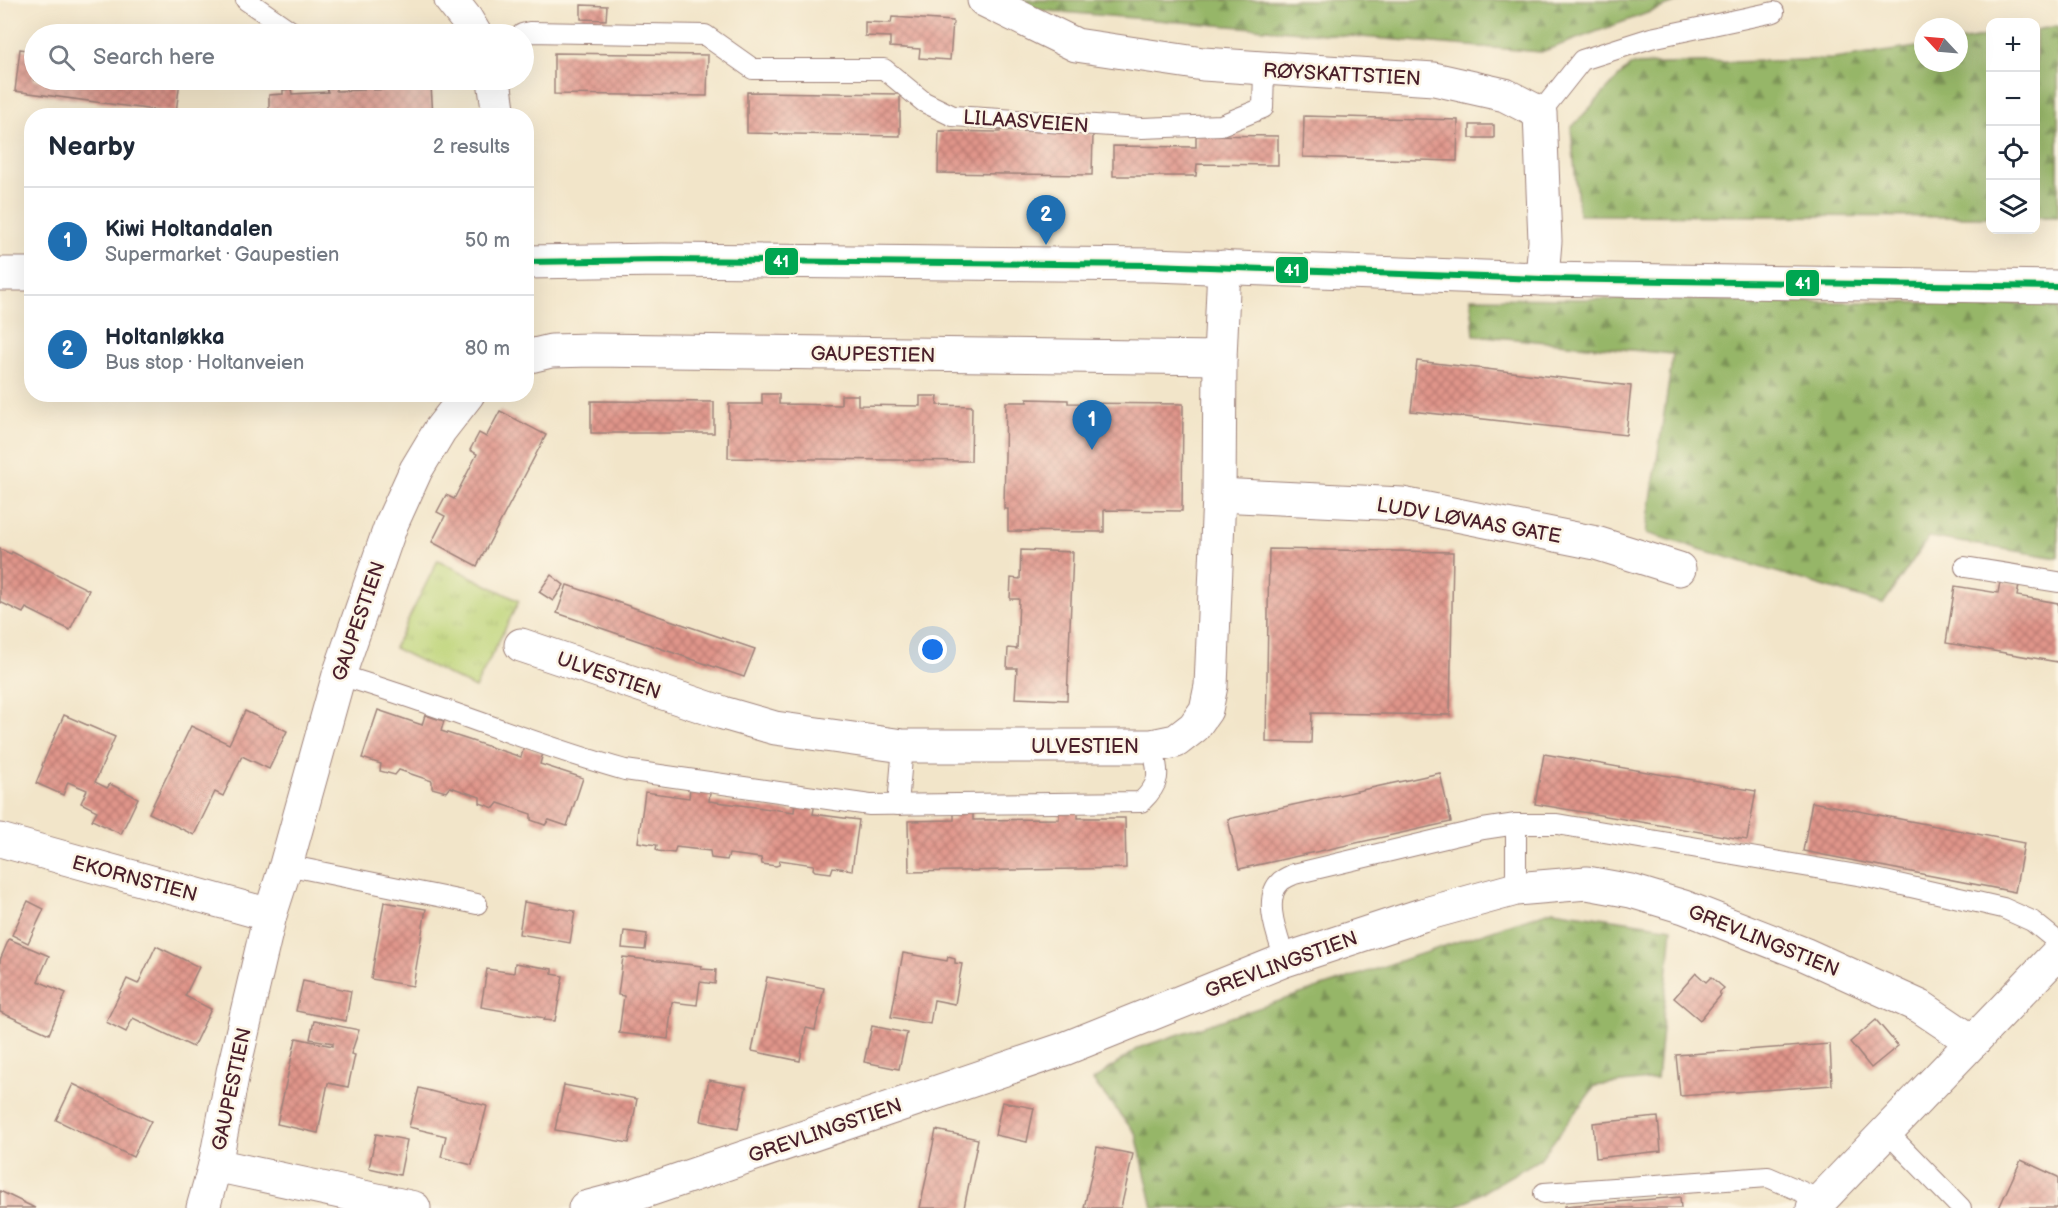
<!DOCTYPE html>
<html lang="en">
<head>
<meta charset="utf-8">
<style>
	body { margin:0; font-family:"Balsamiq Sans",sans-serif; background:#f2f2f3; color:#1f2937 }
	.controls { position:absolute; right:18px; top:18px; display:grid; overflow:hidden; border-radius:12px; box-shadow:0 6px 24px #0002 }
	.controls button { width:54px; height:54px; display:grid; place-items:center; padding:0; border:0; border-bottom:2px solid #e0e1e3; background:#fff; color:#1f2937; font:30px sans-serif }
	.compass { position:absolute; left:1914px; top:18px; width:54px; height:54px; border-radius:50%; background:#fff; box-shadow:0 6px 24px #0002; rotate:296deg }
	.you { position:absolute; left:933px; top:650px; width:21px; height:21px; margin:-15px; border:4px solid #fff; border-radius:50%; background:#1a73e8; box-shadow:0 0 0 9px #1a73e833 }
	.badge { display:grid; place-items:center; width:39px; height:39px; border-radius:50%; background:#1f6fb2; color:#fff; font-size:20px; font-weight:700 }
	.pin { position:absolute; translate:-50% -50px; filter:drop-shadow(0 2px 3px #0008) }
	.pin::after { content:''; position:absolute; top:32px; width:21px; height:18px; background:inherit; clip-path:polygon(0 0,100% 0,50% 100%) }
	.list { margin:0; padding:0; list-style:none }
	h2 { display:flex; justify-content:space-between; align-items:center; height:78px; margin:0; padding:0 24px; font-size:26px }
	h2 small { font-size:20px; font-weight:400; color:#747a83 }
	.list li { display:grid; grid-template-columns:39px 1fr auto; gap:18px; align-items:center; box-sizing:border-box; height:108px; padding:0 24px; border-top:2px solid #e0e1e3 }
	.list b { display:block; font-size:22px; white-space:nowrap }
	.list p { margin:0; font-size:20px; white-space:nowrap; color:#747a83 }
	.list em { font-size:20px; font-style:normal; color:#747a83 }
	.icon { flex:none; width:33px; height:33px; fill:none; stroke:currentColor; stroke-width:2; stroke-linecap:round; stroke-linejoin:round }
	.map { position:relative; flex:none; width:2058px; height:1208px; overflow:hidden }
	.search { position:absolute; background:#fff; box-shadow:0 6px 24px #0002; left:24px; top:24px; width:510px; height:66px; display:flex; align-items:center; gap:15px; box-sizing:border-box; padding:0 21px; border-radius:33px; color:#747a83; font-size:22px }
	.panel { position:absolute; background:#fff; box-shadow:0 6px 24px #0002; left:24px; top:108px; width:510px; height:294px; border-radius:24px }
	.map>svg:first-child { display:block }
	.grass { fill:url(#grass-tufts); stroke:#847a52; stroke-width:1.5 }
	.forest { fill:url(#forest-firs); stroke:#706a4a; stroke-width:1.5 }
	.building { fill:url(#building-cross-hatch) }
	.lines { fill:none; stroke-linecap:round; stroke-linejoin:round }
	.service-casing { stroke:#9e827a; stroke-width:22 }
	.minor-casing { stroke:#9e827a; stroke-width:35 }
	.tertiary-casing { stroke:#9e827a; stroke-width:35 }
	.secondary-casing { stroke:#9e827a; stroke-width:35 }
	.service { stroke:#fff; stroke-width:20 }
	.minor { stroke:#fff; stroke-width:33 }
	.tertiary { stroke:#fff; stroke-width:33 }
	.secondary { stroke:#fff; stroke-width:33 }
	.bus-1-casing { stroke:#fcf5e5; stroke-width:10 }
	.bus-1 { stroke:#00a651; stroke-width:6 }
	.labels { text-anchor:middle; stroke-width:5; stroke-linejoin:round; paint-order:stroke }
	.street-label { font-size:20px; fill:#4a1f2b; stroke:#fcf5e5 }
	.line-badge { stroke:#fcf5e5; stroke-width:2 }
	.badge-label { font-size:16px; text-anchor:middle; font-weight:bold; fill:#fff }
</style>
</head>
<body>
<div class="map">
<svg width="2058" height="1208" viewBox="0 0 2058 1208">
	<defs>
		<pattern id="grass-tufts" width="24" height="20" patternUnits="userSpaceOnUse" patternTransform="scale(1.5)"><rect width="24" height="20" fill="#bdd478"/><path d="M3 7l-1-3M5 7V3M7 7l1-3M15 17l-1-3M17 17v-4M19 17l1-3" fill="none" stroke="#a4b668"/></pattern>
		<pattern id="forest-firs" width="22" height="20" patternUnits="userSpaceOnUse" patternTransform="scale(1.5)"><rect width="22" height="20" fill="#96b668"/><path d="M5 1l3.5 6h-7zM16 11l3.5 6h-7z" fill="#7c9356"/></pattern>
		<pattern id="building-cross-hatch" width="8" height="8" patternUnits="userSpaceOnUse" patternTransform="scale(1.5)"><rect width="8" height="8" fill="#e0958a"/><path d="M0 0l8 8M0 8l8-8" fill="none" stroke="#b87971"/></pattern>
	</defs>
	<rect width="100%" height="100%" fill="#fcf5e5"/>
	<filter id="ink" filterUnits="userSpaceOnUse"><feTurbulence type="fractalNoise" baseFrequency=".0167" numOctaves="2"/><feDisplacementMap in="SourceGraphic" scale="12" xChannelSelector="R" yChannelSelector="G"/><feConvolveMatrix kernelMatrix="1 2 1 2 8 2 1 2 1" color-interpolation-filters="sRGB"/></filter>
	<filter id="wash" filterUnits="userSpaceOnUse"><feTurbulence type="fractalNoise" baseFrequency=".008" numOctaves="4" result="noise"/><feDisplacementMap in="SourceGraphic" scale="24" xChannelSelector="R" yChannelSelector="G"/><feGaussianBlur stdDeviation="1.35" result="paint"/><feColorMatrix in="noise" values="0 0 0 0 0 0 0 0 0 0 0 0 0 0 0 0 0 1.4 0 .05"/><feComposite in="paint" operator="in"/></filter>
	<g filter="url(#wash)">
		<rect width="100%" height="100%" fill="#f2e5c9"/>
		<path class="grass" d="M438,560L519,601L475,688L394,648Z"/>
		<g class="forest">
			<path d="M1020,0H1683L1541,52L1038,10Z"/>
			<path d="M2058,26V217H2036V30Z"/>
			<path d="M1990,36V217L1579,215L1571,128L1630,65L1834,59L1923,46V63H1959V41Z"/>
			<path d="M1471,298L2058,304V558L1929,537L1883,604L1646,533L1673,354L1474,335Z"/>
			<path d="M1553,910L1672,928L1657,1079L1595,1086L1540,1159L1455,1208H1153L1136,1134L1093,1081L1138,1048Z"/>
		</g>
		<g id="blocks">
			<g class="building">
				<path d="M581,5L607,6L606,20L581,19Z"/>
				<path d="M892,17L953,21L950,60L919,58L920,49L890,47V37L865,36V22L891,23Z"/>
				<path d="M20,49L34,51V80H180L176,113L15,91Z"/>
				<path d="M554,53L708,55L707,96L554,94Z"/>
				<path d="M417,83V87L431,86L433,116H269V95L283,94V90L291,89L292,94L328,92L327,88L336,87V91L364,90V86H373V90L408,88V84Z"/>
				<path d="M747,92L900,94V136L747,133Z"/>
				<path d="M1304,116L1458,120L1457,161L1303,157Z"/>
				<rect x="1470" y="125" width="24" height="13"/>
				<path d="M1000,130L1093,134L1092,175L938,173L939,131L1000,132Z"/>
				<path d="M1196,135L1278,136V165L1197,164L1196,176H1113V146L1196,147Z"/>
				<path d="M1417,361L1631,386L1626,435L1411,411Z"/>
				<path d="M762,394H779V404L841,405V395H858V405L920,406V396H938L937,405L972,406L971,461L728,458L729,404H762Z"/>
				<path d="M1027,399L1068,400V403L1183,404L1182,511L1104,510V532L1008,531V509H1004L1006,402H1027Z"/>
				<path d="M591,401L714,402V433H591Z"/>
				<path d="M500,411L546,435L477,566L432,542L445,516L437,512L446,495L454,499L477,454L470,450L479,433L486,437Z"/>
				<path d="M0,549L11,554L12,552L89,590L70,630L26,608L23,613L0,602Z"/>
				<path d="M1269,549L1453,552L1450,715L1312,713L1311,743L1266,742Z"/>
				<path d="M1021,550L1073,552L1067,700L1015,698L1017,668H1007L1008,648L1017,649L1019,599H1010L1011,578L1020,579Z"/>
				<path d="M551,575L564,585L553,601L539,592Z"/>
				<path d="M2000,582L2019,585L2017,596L2058,603V662L1946,643L1955,586L1998,593Z"/>
				<path d="M567,585L755,649L744,677L557,613Z"/>
				<path d="M378,710L422,725L425,715L444,721L441,731L521,757L524,747L543,753L540,764L583,778L567,826L549,820L545,825L531,820V814L498,803L494,808L480,803V797L450,787L446,792L432,788V781L399,770L395,775L380,771L381,764L362,758Z"/>
				<path d="M245,711L287,731L269,769L242,756L223,796L215,792L194,835L149,813L191,726L229,744Z"/>
				<path d="M64,715L115,737L95,782L107,788L110,784L138,798L121,834L92,820L97,811L81,803L87,790L68,782L63,795L36,783L43,766L42,765Z"/>
				<path d="M1544,754L1756,791L1747,840L1535,804Z"/>
				<path d="M1440,773L1451,822L1239,869L1228,819Z"/>
				<path d="M690,788L710,791L709,801L794,812L795,801L815,803L813,814L859,820L852,870L833,867L831,873L815,871L813,869L814,865L780,860L779,865L776,866L762,864L761,858L729,854L727,860L711,858L710,851L676,847L674,853L658,851L656,849L657,845L638,842L645,792L689,798Z"/>
				<path d="M1812,802L2024,843L2015,892L1803,851Z"/>
				<path d="M1078,808V818H1125L1126,868L909,872L908,821L954,820V810H973V820L1059,819V809Z"/>
				<path d="M28,901L44,909L28,943L12,935Z"/>
				<path d="M384,902L426,909L413,986L371,979Z"/>
				<path d="M524,902L575,911L570,943L519,934Z"/>
				<path d="M624,931L647,934L645,950L622,948Z"/>
				<path d="M9,939L49,956L38,981L66,993L49,1034L0,1012V960Z"/>
				<path d="M156,946L199,967L185,996L211,1009L193,1047L133,1018L126,1032L106,1022L127,979L138,984Z"/>
				<path d="M903,953L947,961L948,957L955,959V963L962,964L955,1004L934,1000L930,1024L891,1017Z"/>
				<path d="M623,957L702,966L701,969L716,970L715,984L700,982L697,1005L672,1002L668,1039L619,1033L624,996L618,995Z"/>
				<path d="M515,963L552,969V974L563,976L555,1021L544,1020L545,1018L481,1007L487,969L514,973Z"/>
				<path d="M1696,973L1706,982L1711,977L1724,988L1719,993L1721,995L1700,1020L1674,998Z"/>
				<path d="M767,977L824,988L815,1030L806,1028L800,1061L752,1051Z"/>
				<path d="M303,981L351,991L346,1021L296,1011Z"/>
				<path d="M1876,1020L1898,1046L1871,1068L1850,1042Z"/>
				<path d="M314,1021L359,1030L351,1054L355,1055L348,1087L328,1083L318,1133L277,1124L296,1038L333,1046V1043L310,1039Z"/>
				<path d="M872,1026L907,1033L899,1069L864,1062Z"/>
				<path d="M1830,1044L1832,1085L1680,1096L1676,1055Z"/>
				<path d="M709,1080L746,1087L738,1129L701,1121Z"/>
				<path d="M73,1084L151,1121L133,1157L56,1120Z"/>
				<path d="M564,1085L637,1099L629,1143L555,1130Z"/>
				<path d="M419,1088L487,1106L472,1165L441,1157L446,1136L409,1127Z"/>
				<path d="M1002,1102L1034,1108L1027,1142L995,1135Z"/>
				<path d="M1658,1117L1661,1151L1596,1158L1593,1123Z"/>
				<path d="M936,1130L978,1139L964,1208H920Z"/>
				<path d="M376,1134L407,1140L400,1175L369,1168Z"/>
				<path d="M1097,1147L1133,1154L1121,1208H1084Z"/>
				<path d="M2021,1160L2058,1177V1208H1999Z"/>
				<path d="M0,1191L35,1208H0Z"/>
				<path d="M1680,1197L1681,1208H1565V1206Z"/>
			</g>
		</g>
	</g>
	<g filter="url(#ink)">
		<use href="#blocks" fill-opacity="0" stroke="#9e827a" stroke-width="1.5"/>
		<g class="lines">
			<defs>
				<g id="service">
					<path d="M246,0L295,34"/>
					<path d="M522,34L529,32L705,35L753,69H884L924,102L953,116L1142,128L1221,125L1263,108L1264,70"/>
					<path d="M1540,113L1582,60L1651,38L1774,12"/>
					<path d="M1965,567L2058,582"/>
					<path d="M339,675C436,703 528,743 625,770L870,805L1141,802C1162,782 1159,774 1152,746"/>
					<path d="M898,805L903,746"/>
					<path d="M1516,824V889"/>
					<path d="M286,865L477,904"/>
					<path d="M1285,960C1279,939 1261,899 1281,881C1285,878 1290,876 1294,874L1483,829L1516,824H1557L1863,876L2003,908L2032,921L2058,942"/>
					<path d="M1887,1132L1961,1208"/>
					<path d="M1544,1193L1768,1177L1821,1200"/>
				</g>
				<g id="minor">
					<path d="M984,0L1076,45L1203,64L1434,79L1505,95L1540,113L1545,241L1542,279"/>
					<path d="M526,357L551,351L592,350L1220,358"/>
					<path d="M1219,495L1402,504L1596,543L1679,569"/>
					<path d="M521,645L723,713L775,728L903,746H1152L1176,741L1194,727L1206,710L1211,686L1219,495L1220,358L1224,267"/>
					<path d="M0,840L270,915"/>
					<path d="M215,1165L414,1208"/>
					<path d="M203,1208L215,1165L233,1072L270,915L286,865L339,675L391,525L416,470L440,430L468,394"/>
					<path d="M585,1208L631,1196L1064,1049L1285,960L1422,915L1516,889L1587,883L1631,891L1684,907L1804,954L1921,1007L1973,1042"/>
					<path d="M1813,1208L2058,953"/>
				</g>
				<g id="tertiary">
					<path d="M451,0L466,19L475,34"/>
					<path d="M494,80L499,116"/>
				</g>
				<g id="secondary">
					<path d="M526,262L662,260L1153,265L1542,279L2058,287"/>
					<path d="M0,274H32"/>
				</g>
			</defs>
			<use href="#service" class="service-casing"/>
			<use href="#minor" class="minor-casing"/>
			<use href="#tertiary" class="tertiary-casing"/>
			<use href="#secondary" class="secondary-casing"/>
			<use href="#service" class="service"/>
			<use href="#minor" class="minor"/>
			<use href="#tertiary" class="tertiary"/>
			<use href="#secondary" class="secondary"/>
			<defs>
				<path id="bus-1" d="M526,262L662,260L1153,265L1542,279L2058,287"/>
			</defs>
			<use href="#bus-1" class="bus-1-casing"/>
			<use href="#bus-1" class="bus-1"/>
		</g>
	</g>
	<g class="labels">
		<g class="street-label">
			<text transform="translate(1342 74) rotate(3)" y="7">RØYSKATTSTIEN</text>
			<text transform="translate(1026 121) rotate(4)" y="7">LILAASVEIEN</text>
			<text transform="translate(873 354) rotate(1)" y="7">GAUPESTIEN</text>
			<text transform="translate(1469 520) rotate(10)" y="7">LUDV LØVAAS GATE</text>
			<text transform="translate(358 621) rotate(-71)" y="7">GAUPESTIEN</text>
			<text transform="translate(609 675) rotate(19)" y="7">ULVESTIEN</text>
			<text x="1085" y="753">ULVESTIEN</text>
			<text transform="translate(135 878) rotate(15)" y="7">EKORNSTIEN</text>
			<text transform="translate(1764 940) rotate(22)" y="7">GREVLINGSTIEN</text>
			<text transform="translate(1281 964) rotate(-20)" y="7">GREVLINGSTIEN</text>
			<text transform="translate(231 1089) rotate(-78)" y="7">GAUPESTIEN</text>
			<text transform="translate(825 1130) rotate(-19)" y="7">GREVLINGSTIEN</text>
		</g>
	</g>
	<g class="line-badge">
		<rect x="764" y="247" width="35" height="29" rx="6" fill="#00a651"/>
		<rect x="1275" y="256" width="34" height="28" rx="6" fill="#00a651"/>
		<rect x="1785" y="269" width="35" height="28" rx="6" fill="#00a651"/>
	</g>
	<g class="badge-label">
		<text x="781" y="267">41</text>
		<text x="1292" y="276">41</text>
		<text x="1803" y="289">41</text>
	</g>
</svg>
<div class="controls">
<button>+</button>
<button>−</button>
<button><svg class="icon" aria-label="locate" viewBox="0 0 24 24"><circle cx="12" cy="12" r="6"/><path d="M12 2v4M12 18v4M2 12h4M18 12h4"/></svg></button>
<button><svg class="icon" aria-label="layers" viewBox="0 0 24 24"><path d="M12 4l9 5-9 5-9-5zM3 14l9 5 9-5"/></svg></button>
</div>
<svg class="compass" viewBox="-18 -18 36 36"><path d="M0-13l5 13h-10z" fill="#e53935"/><path d="M0 13l5-13h-10z" fill="#747a83"/></svg>
<div class="you"></div>
<div class="pin badge" style="left:1092px;top:450px">1</div>
<div class="pin badge" style="left:1046px;top:245px">2</div>
<div class="search"><svg class="icon" aria-label="search" viewBox="0 0 24 24"><circle cx="10" cy="10" r="6"/><path d="M15 15l6 6"/></svg>Search here</div>
<section class="panel">
<h2>Nearby<small>2 results</small></h2>
<ul class="list">
<li><span class="badge">1</span><div><b>Kiwi Holtandalen</b><p>Supermarket · Gaupestien</p></div><em>50 m</em></li>
<li><span class="badge">2</span><div><b>Holtanløkka</b><p>Bus stop · Holtanveien</p></div><em>80 m</em></li>
</ul>
</section>
</div>
</body>
</html>
